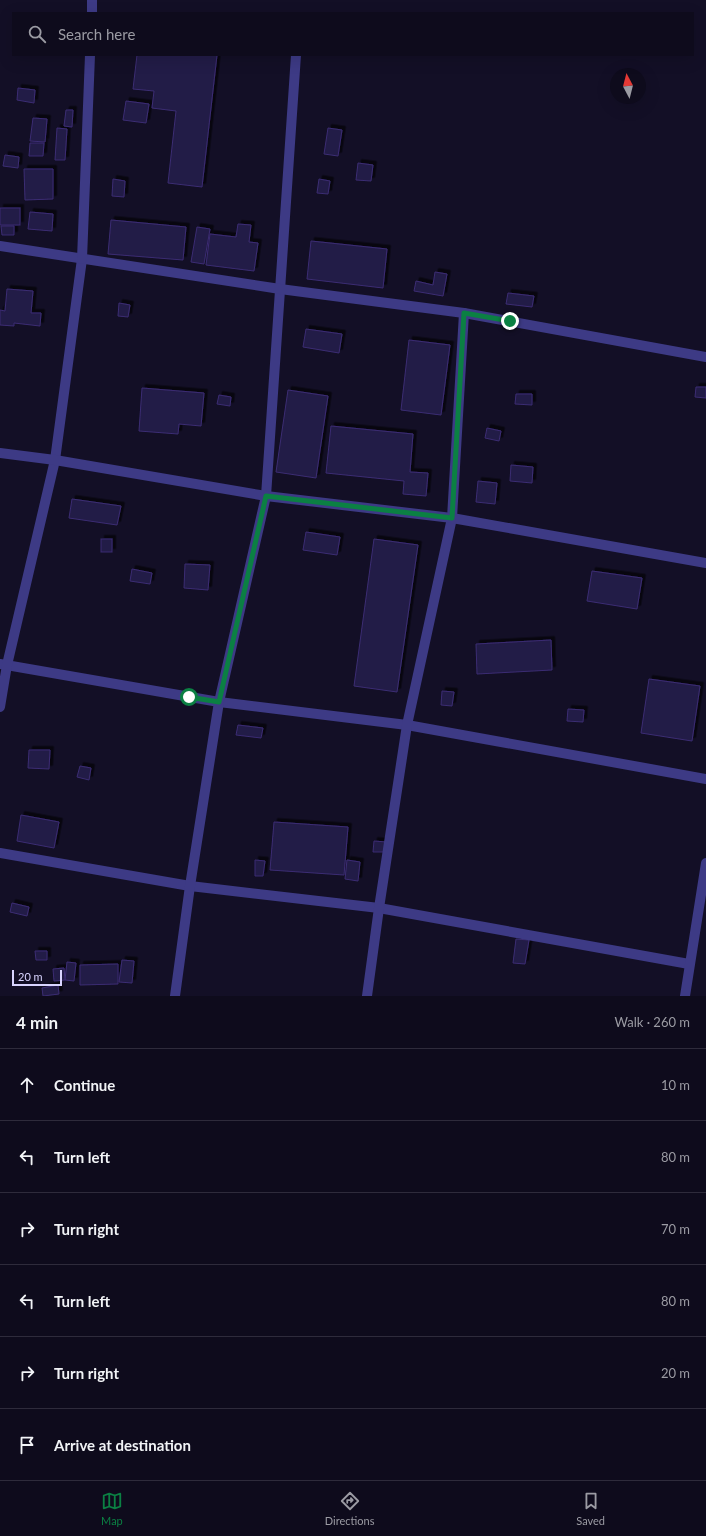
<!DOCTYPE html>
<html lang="en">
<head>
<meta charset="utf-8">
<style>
	body { margin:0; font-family:Lato,sans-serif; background:#1c1929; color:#f1f3f6 }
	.compass { position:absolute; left:610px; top:68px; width:36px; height:36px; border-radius:50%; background:#0e0b1c; box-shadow:0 4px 16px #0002; rotate:353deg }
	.scale { position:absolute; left:12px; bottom:10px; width:50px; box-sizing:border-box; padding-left:4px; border:2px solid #d9d4ff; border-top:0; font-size:11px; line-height:14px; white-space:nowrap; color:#d9d4ff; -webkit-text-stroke:3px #130f26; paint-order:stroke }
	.stop { position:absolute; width:12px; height:12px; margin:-9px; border:3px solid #0b8043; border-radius:50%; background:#fff }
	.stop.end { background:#0b8043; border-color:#fff; box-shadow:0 1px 4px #0008 }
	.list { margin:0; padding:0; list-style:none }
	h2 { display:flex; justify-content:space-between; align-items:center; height:52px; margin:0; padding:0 16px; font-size:17px }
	h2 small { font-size:13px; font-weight:400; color:#9b9ba3 }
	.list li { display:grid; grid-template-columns:26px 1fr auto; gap:12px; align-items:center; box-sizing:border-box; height:72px; padding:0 16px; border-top:1px solid #2e2b3b }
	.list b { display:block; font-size:15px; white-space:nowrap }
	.list em { font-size:13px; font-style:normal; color:#9b9ba3 }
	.icon { flex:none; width:22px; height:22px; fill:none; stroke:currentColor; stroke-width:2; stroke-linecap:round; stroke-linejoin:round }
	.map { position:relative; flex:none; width:706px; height:996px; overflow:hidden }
	.search { position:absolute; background:#0e0b1c; box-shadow:0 4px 16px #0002; left:12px; right:12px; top:12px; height:44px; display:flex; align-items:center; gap:10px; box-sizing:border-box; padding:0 14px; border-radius:0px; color:#9b9ba3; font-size:15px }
	.sheet { height:484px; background:#0e0b1c }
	nav { display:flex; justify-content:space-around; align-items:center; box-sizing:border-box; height:56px; border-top:1px solid #2e2b3b; background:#0e0b1c; font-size:11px; color:#9b9ba3 }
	nav a { display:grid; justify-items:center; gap:2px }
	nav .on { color:#0b8043 }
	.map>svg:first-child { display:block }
	.building { fill:#241b47; stroke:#3b2d73; filter:url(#shadow) }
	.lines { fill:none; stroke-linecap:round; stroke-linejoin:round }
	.minor { stroke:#3d3a85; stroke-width:10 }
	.tertiary { stroke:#3d3a85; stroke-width:10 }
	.route { stroke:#0b8043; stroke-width:5 }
</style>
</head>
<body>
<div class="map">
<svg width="706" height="996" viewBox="0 0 706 996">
	<defs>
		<filter id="shadow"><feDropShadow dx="3.5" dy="-3.5" stdDeviation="0" flood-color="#0009"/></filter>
	</defs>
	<rect width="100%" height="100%" fill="#130f26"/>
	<g class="building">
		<path d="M137,55H217L202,187L168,183L176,111L152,108L154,91L133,89Z"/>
		<path d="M18,88L35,90L34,103L17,100Z"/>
		<path d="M126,101L149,104L146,123L123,120Z"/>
		<path d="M66,110H73L72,127L64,126Z"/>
		<path d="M33,118L47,119L45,142L30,141Z"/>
		<path d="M57,128L67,129L65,160H55Z"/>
		<path d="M328,128L342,130L338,156L324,154Z"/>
		<path d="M30,143H44L43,156H29Z"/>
		<path d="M5,155L19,157L18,168L3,166Z"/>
		<path d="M358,163L373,165L371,181L356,180Z"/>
		<path d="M24,169H53V199L25,200Z"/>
		<path d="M113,179L125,181L124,197L112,196Z"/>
		<path d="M319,179L330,181L328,194L317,193Z"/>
		<rect x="0" y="208" width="20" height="17"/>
		<path d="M30,212L53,214L52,231L28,229Z"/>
		<path d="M111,220L186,227L183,260L108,254Z"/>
		<path d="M238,224L251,225L249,242L258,243L254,271L206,265L210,234L236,237Z"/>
		<path d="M1,226H14V235H2Z"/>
		<path d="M197,227L210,229L204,264L191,262Z"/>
		<path d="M311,241L387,249L383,288L307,279Z"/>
		<path d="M435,272L447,274L443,296L414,291L416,281L433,285Z"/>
		<path d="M7,289L33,291L31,313H41L40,326L14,323V326L0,325V310L5,311Z"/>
		<path d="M508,293L534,296L532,307L506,304Z"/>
		<path d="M119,303L130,305L128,317L118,316Z"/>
		<path d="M306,329L342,334L339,353L303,347Z"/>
		<path d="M409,340L450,345L441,415L401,410Z"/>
		<path d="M696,387H706V398L695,397Z"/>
		<path d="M142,388L204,393L201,426L179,424L178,434L139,431Z"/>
		<path d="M288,390L328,396L316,478L276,472Z"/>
		<path d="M516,394H532V405L515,404Z"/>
		<path d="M219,395L231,397L230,406L217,404Z"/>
		<path d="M331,426L413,434L410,472L428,473L426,496L403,494L404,481L326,473Z"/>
		<path d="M487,428L501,431L499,441L485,438Z"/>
		<path d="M511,465L533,467L532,483L510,481Z"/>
		<path d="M478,481L497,483L495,504L476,502Z"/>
		<path d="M72,499L121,506L117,525L69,518Z"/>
		<path d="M306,532L340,537L337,555L303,550Z"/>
		<rect x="101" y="539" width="11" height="13"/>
		<path d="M374,539L418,545L397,692L354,686Z"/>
		<path d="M185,564L210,565L208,590L184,588Z"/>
		<path d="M132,569L152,573L150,584L130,581Z"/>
		<path d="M592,571L642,578L637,609L587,601Z"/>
		<path d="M551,640L552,670L477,674L476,644Z"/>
		<path d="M649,679L700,686L692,741L641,733Z"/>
		<path d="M442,691L454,692L452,706L441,705Z"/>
		<path d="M568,709L584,710L583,722L567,721Z"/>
		<path d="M238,725L263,728L261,738L236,735Z"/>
		<path d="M29,750H50L49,769L28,768Z"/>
		<path d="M80,766L91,768L89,780L77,777Z"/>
		<path d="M21,815L59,822L54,848L17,841Z"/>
		<path d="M274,822L348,827L344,875L270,870Z"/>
		<path d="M374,841L386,842L385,852H373Z"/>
		<path d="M255,860L265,861L263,876H255Z"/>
		<path d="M347,860L360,862L358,881L345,879Z"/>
		<path d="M12,903L29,907L27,916L10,912Z"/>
		<path d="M516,939L529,940L525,964L513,963Z"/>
		<path d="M35,951H47V960H36Z"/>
		<path d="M122,960L134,961L132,983L119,982Z"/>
		<path d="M67,962L76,963L74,981L65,980Z"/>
		<path d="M118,964V984L80,985V965Z"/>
		<path d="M64,968L65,980L54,981L53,969Z"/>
		<path d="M58,985L59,994L43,996L42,988Z"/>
	</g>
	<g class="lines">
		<g class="minor">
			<path d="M0,664L219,702L407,725L706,779"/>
			<path d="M0,707L7,665L55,460L82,259"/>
			<path d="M0,853L190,886L379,908L689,964"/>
			<path d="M175,996L190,886L219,702L266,496L296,55"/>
			<path d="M367,996L379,908L407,725L452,518L464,313"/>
			<path d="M685,996L706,863"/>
		</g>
		<g class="tertiary">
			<path d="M92,13V0"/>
			<path d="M0,246L280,289L464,313L706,357"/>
			<path d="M82,259L90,55"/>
			<path d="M0,453L55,460L266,496L452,518L706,563"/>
		</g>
	</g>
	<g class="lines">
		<path class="route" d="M189,697L219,702L266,496L452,518L464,313L510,321"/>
	</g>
</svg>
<svg class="compass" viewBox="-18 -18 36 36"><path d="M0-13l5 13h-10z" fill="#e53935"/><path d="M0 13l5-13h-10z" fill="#9b9ba3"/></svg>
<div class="scale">20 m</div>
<div class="stop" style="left:189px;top:697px"></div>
<div class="stop end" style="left:510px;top:321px"></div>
<div class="search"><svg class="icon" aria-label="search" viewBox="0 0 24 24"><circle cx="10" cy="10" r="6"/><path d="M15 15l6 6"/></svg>Search here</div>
</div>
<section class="sheet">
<h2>4 min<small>Walk · 260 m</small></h2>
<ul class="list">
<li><svg class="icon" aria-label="ahead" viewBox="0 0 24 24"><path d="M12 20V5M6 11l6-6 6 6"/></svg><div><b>Continue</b></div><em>10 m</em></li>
<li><svg class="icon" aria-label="left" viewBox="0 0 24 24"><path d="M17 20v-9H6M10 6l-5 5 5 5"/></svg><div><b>Turn left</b></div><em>80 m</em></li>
<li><svg class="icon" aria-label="right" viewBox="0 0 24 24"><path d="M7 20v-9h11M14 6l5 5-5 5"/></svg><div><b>Turn right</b></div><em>70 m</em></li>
<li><svg class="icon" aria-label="left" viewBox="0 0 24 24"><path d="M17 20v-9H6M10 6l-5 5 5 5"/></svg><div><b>Turn left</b></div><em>80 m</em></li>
<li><svg class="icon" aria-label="right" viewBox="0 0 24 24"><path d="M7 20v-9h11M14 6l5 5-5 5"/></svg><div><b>Turn right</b></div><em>20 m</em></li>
<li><svg class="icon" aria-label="arrive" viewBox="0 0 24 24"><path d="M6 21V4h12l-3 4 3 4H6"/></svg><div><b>Arrive at destination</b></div></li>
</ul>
</section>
<nav>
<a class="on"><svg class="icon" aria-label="map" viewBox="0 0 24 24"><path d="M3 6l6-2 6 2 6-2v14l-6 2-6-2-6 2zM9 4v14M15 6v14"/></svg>Map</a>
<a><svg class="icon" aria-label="directions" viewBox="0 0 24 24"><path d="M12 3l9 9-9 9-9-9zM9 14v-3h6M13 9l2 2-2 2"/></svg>Directions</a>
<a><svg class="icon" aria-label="saved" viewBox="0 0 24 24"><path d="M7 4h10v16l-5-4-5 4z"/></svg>Saved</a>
</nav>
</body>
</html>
